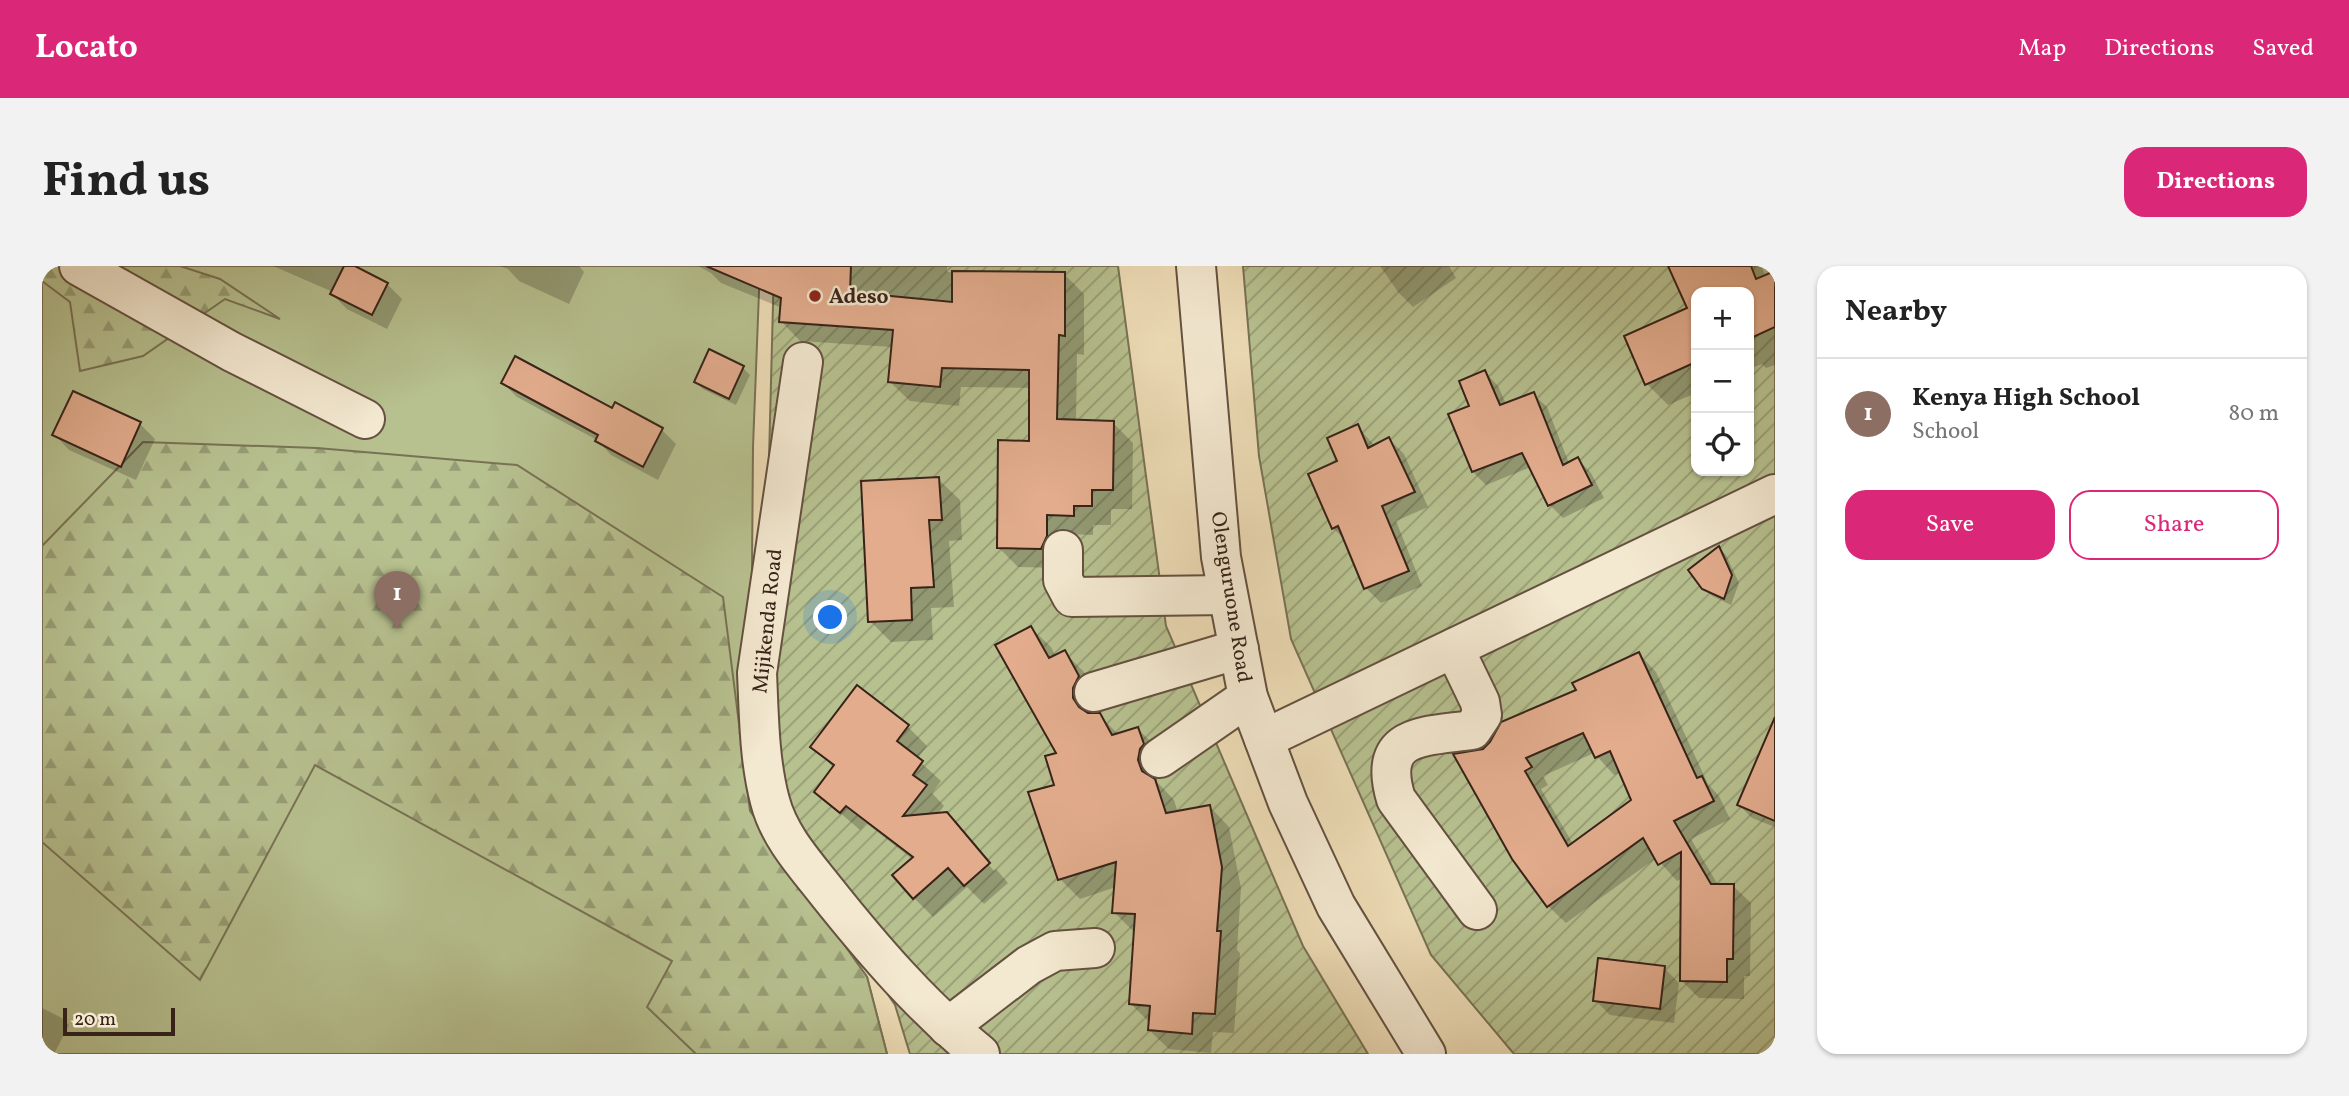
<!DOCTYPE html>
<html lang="en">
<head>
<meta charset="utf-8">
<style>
	body { margin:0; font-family:Vollkorn,serif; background:#f2f2f2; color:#222 }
	.controls { position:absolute; right:21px; top:21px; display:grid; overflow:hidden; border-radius:14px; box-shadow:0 2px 5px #0004 }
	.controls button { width:63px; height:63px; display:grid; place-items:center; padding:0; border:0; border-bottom:2px solid #e0e0e0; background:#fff; color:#222; font:35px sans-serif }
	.scale { position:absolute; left:21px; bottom:18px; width:112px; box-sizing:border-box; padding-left:7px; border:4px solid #382319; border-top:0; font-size:19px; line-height:24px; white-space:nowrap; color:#382319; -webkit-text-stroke:5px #f3e8d0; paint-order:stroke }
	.you { position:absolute; left:789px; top:352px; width:24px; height:24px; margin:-18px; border:5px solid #fff; border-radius:50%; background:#1a73e8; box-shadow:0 0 0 10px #1a73e833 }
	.badge { display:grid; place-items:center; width:46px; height:46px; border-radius:50%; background:#db2777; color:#fff; font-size:23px; font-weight:700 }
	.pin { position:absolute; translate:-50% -58px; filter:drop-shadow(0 2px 4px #0008) }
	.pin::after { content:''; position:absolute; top:37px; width:24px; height:21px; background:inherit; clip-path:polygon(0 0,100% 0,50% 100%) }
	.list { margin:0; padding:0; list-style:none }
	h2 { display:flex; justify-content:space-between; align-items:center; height:91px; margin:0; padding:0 28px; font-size:30px }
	h2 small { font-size:23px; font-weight:400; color:#767676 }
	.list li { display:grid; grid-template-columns:46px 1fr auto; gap:21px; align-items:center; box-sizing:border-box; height:112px; padding:0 28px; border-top:2px solid #e0e0e0 }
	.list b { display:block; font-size:26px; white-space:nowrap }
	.list p { margin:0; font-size:23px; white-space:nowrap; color:#767676 }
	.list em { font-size:23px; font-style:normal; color:#767676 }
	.actions { display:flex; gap:14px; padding:21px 28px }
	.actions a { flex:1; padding:16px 0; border:2px solid #db2777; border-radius:21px; text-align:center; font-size:24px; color:#db2777 }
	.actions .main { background:#db2777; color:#fff }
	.icon { flex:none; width:38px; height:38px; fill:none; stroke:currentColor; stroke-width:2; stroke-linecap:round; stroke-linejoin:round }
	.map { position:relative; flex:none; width:1733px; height:788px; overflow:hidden; border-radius:21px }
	header { display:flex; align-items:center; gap:42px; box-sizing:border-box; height:98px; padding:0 35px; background:#db2777; color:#fff }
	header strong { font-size:33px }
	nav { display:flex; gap:38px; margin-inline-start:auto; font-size:24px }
	.intro { display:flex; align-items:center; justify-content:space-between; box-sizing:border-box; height:168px; padding:0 42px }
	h1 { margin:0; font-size:49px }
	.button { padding:18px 32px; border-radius:21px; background:#db2777; color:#fff; font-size:24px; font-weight:700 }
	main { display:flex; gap:42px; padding:0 42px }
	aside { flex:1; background:#fff; border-radius:21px; box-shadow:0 2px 5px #0004 }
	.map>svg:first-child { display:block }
	.green { fill:#b7c08f; stroke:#787254; stroke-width:2 }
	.forest { fill:url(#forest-firs); stroke:#787254; stroke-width:2 }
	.garden { fill:url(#garden-furrows); stroke:#787254; stroke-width:2; fill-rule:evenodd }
	.shadow { fill:#0003; fill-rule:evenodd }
	.building { fill:#e2ac8d; stroke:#382319; stroke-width:2; fill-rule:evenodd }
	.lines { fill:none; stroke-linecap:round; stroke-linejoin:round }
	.minor-casing { stroke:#655140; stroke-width:42 }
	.minor { stroke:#f3e8d0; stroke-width:38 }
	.poi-dot { fill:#8f2418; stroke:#f3e8d0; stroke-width:2.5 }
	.labels { text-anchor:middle; stroke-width:5; stroke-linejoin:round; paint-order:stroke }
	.poi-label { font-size:21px; font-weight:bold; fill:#382319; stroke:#f3e8d0; text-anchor:start }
	.street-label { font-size:21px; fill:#382319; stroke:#f3e8d0 }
</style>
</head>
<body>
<header>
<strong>Locato</strong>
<nav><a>Map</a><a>Directions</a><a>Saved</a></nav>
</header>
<div class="intro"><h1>Find us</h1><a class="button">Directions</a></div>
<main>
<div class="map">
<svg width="1733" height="788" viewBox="0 0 1733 788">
	<defs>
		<pattern id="forest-firs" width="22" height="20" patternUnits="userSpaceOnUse" patternTransform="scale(1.75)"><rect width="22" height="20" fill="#b7c08f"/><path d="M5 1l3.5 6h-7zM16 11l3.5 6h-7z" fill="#969c74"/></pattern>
		<pattern id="garden-furrows" width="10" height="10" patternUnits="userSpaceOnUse" patternTransform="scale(1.75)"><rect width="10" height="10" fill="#b7c08f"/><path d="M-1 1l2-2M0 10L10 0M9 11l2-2" fill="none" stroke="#969c74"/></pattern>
	</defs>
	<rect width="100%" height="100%" fill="#eddcb6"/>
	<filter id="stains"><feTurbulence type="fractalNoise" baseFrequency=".00286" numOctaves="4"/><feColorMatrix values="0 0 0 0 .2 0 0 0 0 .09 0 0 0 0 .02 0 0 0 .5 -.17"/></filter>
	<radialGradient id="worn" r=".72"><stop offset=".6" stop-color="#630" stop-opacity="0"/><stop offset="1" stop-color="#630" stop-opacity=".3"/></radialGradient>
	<path class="green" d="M0,0H718L711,181L708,545L825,711L845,788H0Z"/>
	<g class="forest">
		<path d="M0,0H138L178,13L238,53L183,33L101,90L38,105L28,36L0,15Z"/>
		<path d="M101,176L275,182L475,199L681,331L708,545L825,711L845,788H654L605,741L630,695L273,499L158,714L0,576V280Z"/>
	</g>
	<g class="garden">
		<path d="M732,0H1076L1124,360L1261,680L1326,788H868L853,739L718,540Z"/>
		<path d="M1201,0H1733V788H1472L1389,689L1249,373L1217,190ZM1654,26H1707V205H1654Z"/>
	</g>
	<g class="shadow">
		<path d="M231,0H310L345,18L360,33L345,63L305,43L290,28L291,26Z"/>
		<path d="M458,0H537L542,6L527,38L477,15L466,3Z"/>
		<path d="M656,0H905V6L1022,8L1042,28V89L1035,88L1034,156L1071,157L1091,177L1090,243H1069V259H1051V269L1024,268L1019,302L976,301L957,282L989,177V122L919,121L917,140L868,135L848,116L851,81L758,75L739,55L740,42L679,17L669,7Z"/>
		<path d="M1338,0H1407L1414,12L1371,41L1356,26Z"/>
		<path d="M1628,0H1719L1724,11L1733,7V99L1724,102L1720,98L1707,103V26H1654V127L1626,139L1605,118L1648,43Z"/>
		<path d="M701,102L708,109L694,139L661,123L654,116Z"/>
		<path d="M1443,106L1456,120L1464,138L1491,128L1505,141L1527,197L1536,193L1549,207L1562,232L1521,252L1508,239L1489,201L1444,219L1431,206L1429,141Z"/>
		<path d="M461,117L571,144L573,139L620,164L634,178L616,214L569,189L555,174L475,131Z"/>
		<path d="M98,158L113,173L94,214L27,184L13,169Z"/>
		<path d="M1315,160L1333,180L1347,173L1362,188L1386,241L1354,255L1380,320L1339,337L1324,322L1303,274L1291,262L1298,196Z"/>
		<path d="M896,213L918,234L920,274L907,275L912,341L889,342L891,374L849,376L828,355Z"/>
		<path d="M1677,282L1684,289L1697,317L1689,339L1670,330L1662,322Z"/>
		<path d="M989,362L1009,381L1014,391L1022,386L1042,406L1056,431L1050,442V449H1057L1077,469L1096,463L1116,483L1115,516L1132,534L1136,547L1168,541L1187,561L1199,622L1195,684L1198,687L1193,753L1192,767L1171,766L1169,787L1127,783L1107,764L1108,757L1089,738L1092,666L1072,646L1074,621L1038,633L1018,613L1014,520L1017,488Z"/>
		<path d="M1597,388L1614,406L1666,518L1677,530L1688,553L1649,573L1676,619L1691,620L1709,637L1708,710H1702V733L1657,732L1639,714L1641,612L1635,615L1614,592L1524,657L1506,640L1442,484ZM1552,487L1572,509L1579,506L1591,535L1531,578L1499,523L1506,519L1501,510Z"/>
		<path d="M816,421L866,461L885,480L875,493L899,515L890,527L902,540L895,549L905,548L921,565H919L952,605L954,603L966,617L942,638L925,621L891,651L872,632L870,593L824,557L818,564L774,526L792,502L771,481Z"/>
		<path d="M1733,483V561L1710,552L1697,539Z"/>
		<path d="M1622,702L1637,717L1632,757L1568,749L1553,734Z"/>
		<path d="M0,742L20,752L27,759L12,788L0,787Z"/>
	</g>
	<g class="building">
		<path d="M302,0H313L346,17L330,49L288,28Z"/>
		<path d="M664,0H809L808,26L910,36V5L1023,6V70L1017,69L1015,153L1072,155L1071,224H1050V240H1032V250L1005,249V270L999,283L955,282L956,174L987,175V104L900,102L898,121L846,116L851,64L737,56L739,32Z"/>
		<path d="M1626,0H1709L1714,13L1733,5V61L1707,73V26H1654V96L1603,119L1582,70L1645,42Z"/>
		<path d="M667,83L702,100L687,133L652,116Z"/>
		<path d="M473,90L570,142L573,136L621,162L601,201L553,175L556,169L459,117Z"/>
		<path d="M1443,104L1458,139L1492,126L1521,199L1536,191L1550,219L1506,240L1480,187L1430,206L1406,148L1427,140L1417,115Z"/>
		<path d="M31,125L99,156L79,201L10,169Z"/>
		<path d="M1316,158L1326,182L1347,171L1373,226L1340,240L1367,305L1322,323L1296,260L1290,263L1266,208L1295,195L1285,172Z"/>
		<path d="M897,211L900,254H887L892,321L869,322L870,354L826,356L819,215Z"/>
		<path d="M1677,280L1690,309L1682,333L1660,323L1646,304Z"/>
		<path d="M989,360L1007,392L1023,384L1037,410L1031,422V432L1037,441L1046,447H1058L1070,469L1096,461L1102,478L1098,483L1096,494L1100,505L1113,513L1124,547L1168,539L1180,601L1175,665H1179L1174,733L1173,748L1151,747L1150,768L1106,764L1108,740L1087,738L1093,648L1070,647L1074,596L1016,614L986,526L1012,519L1003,490L1014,487L953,379Z"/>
		<path d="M1597,386L1655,512L1660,510L1672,535L1632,555L1669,618H1692L1691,693H1685V716L1638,715L1639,586L1616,599L1601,572L1505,641L1470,593L1411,488L1441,483L1448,476L1459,456L1534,424L1530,417ZM1541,467L1553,492L1568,485L1589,534L1526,580L1483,505L1490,501L1484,492Z"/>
		<path d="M815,419L867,459L855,475L881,495L871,509L885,519L861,550L905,546L948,597L922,620L906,602L871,633L850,609L871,591L804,540L798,547L772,526L792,499L768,481Z"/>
		<path d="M1733,451V555L1695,539Z"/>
		<path d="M1556,692L1623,700L1618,743L1551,735Z"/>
	</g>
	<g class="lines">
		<defs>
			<g id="minor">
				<path d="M37,0L190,86L323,153"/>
				<path d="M1154,0L1179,291L1206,431L1246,537L1294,640L1384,788"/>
				<path d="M761,96L715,407C717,449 717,494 728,535C737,570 762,597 784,625C831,684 880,741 938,788"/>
				<path d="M1021,284V314L1030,331L1185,329"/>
				<path d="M1412,382L1438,436L1440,449L1430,464C1381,471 1334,467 1354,533L1435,644"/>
				<path d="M1052,426L1197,383"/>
				<path d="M1222,473L1733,228"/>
				<path d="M1118,492L1206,431"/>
				<path d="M906,761L987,699L1013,685L1053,682"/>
			</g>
		</defs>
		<use href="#minor" class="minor-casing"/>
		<use href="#minor" class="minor"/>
	</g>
	<circle class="poi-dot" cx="773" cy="30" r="7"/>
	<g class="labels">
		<g class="poi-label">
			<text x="787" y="37">Adeso</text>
		</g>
		<g class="street-label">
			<text transform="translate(1190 331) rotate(81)" y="7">Olenguruone Road</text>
			<text transform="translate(725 355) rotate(-84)" y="7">Mijikenda Road</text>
		</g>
	</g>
	<rect width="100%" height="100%" filter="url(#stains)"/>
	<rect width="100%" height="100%" fill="url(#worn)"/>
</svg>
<div class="controls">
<button>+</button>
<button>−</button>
<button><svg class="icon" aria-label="locate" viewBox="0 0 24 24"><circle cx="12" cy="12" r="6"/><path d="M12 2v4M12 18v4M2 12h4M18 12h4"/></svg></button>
</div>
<div class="scale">20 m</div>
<div class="you"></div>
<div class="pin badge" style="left:355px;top:363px;background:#8d6e63">1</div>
</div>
<aside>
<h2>Nearby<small></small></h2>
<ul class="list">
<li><span class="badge" style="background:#8d6e63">1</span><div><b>Kenya High School</b><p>School</p></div><em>80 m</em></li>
</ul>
<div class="actions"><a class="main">Save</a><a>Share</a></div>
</aside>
</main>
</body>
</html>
